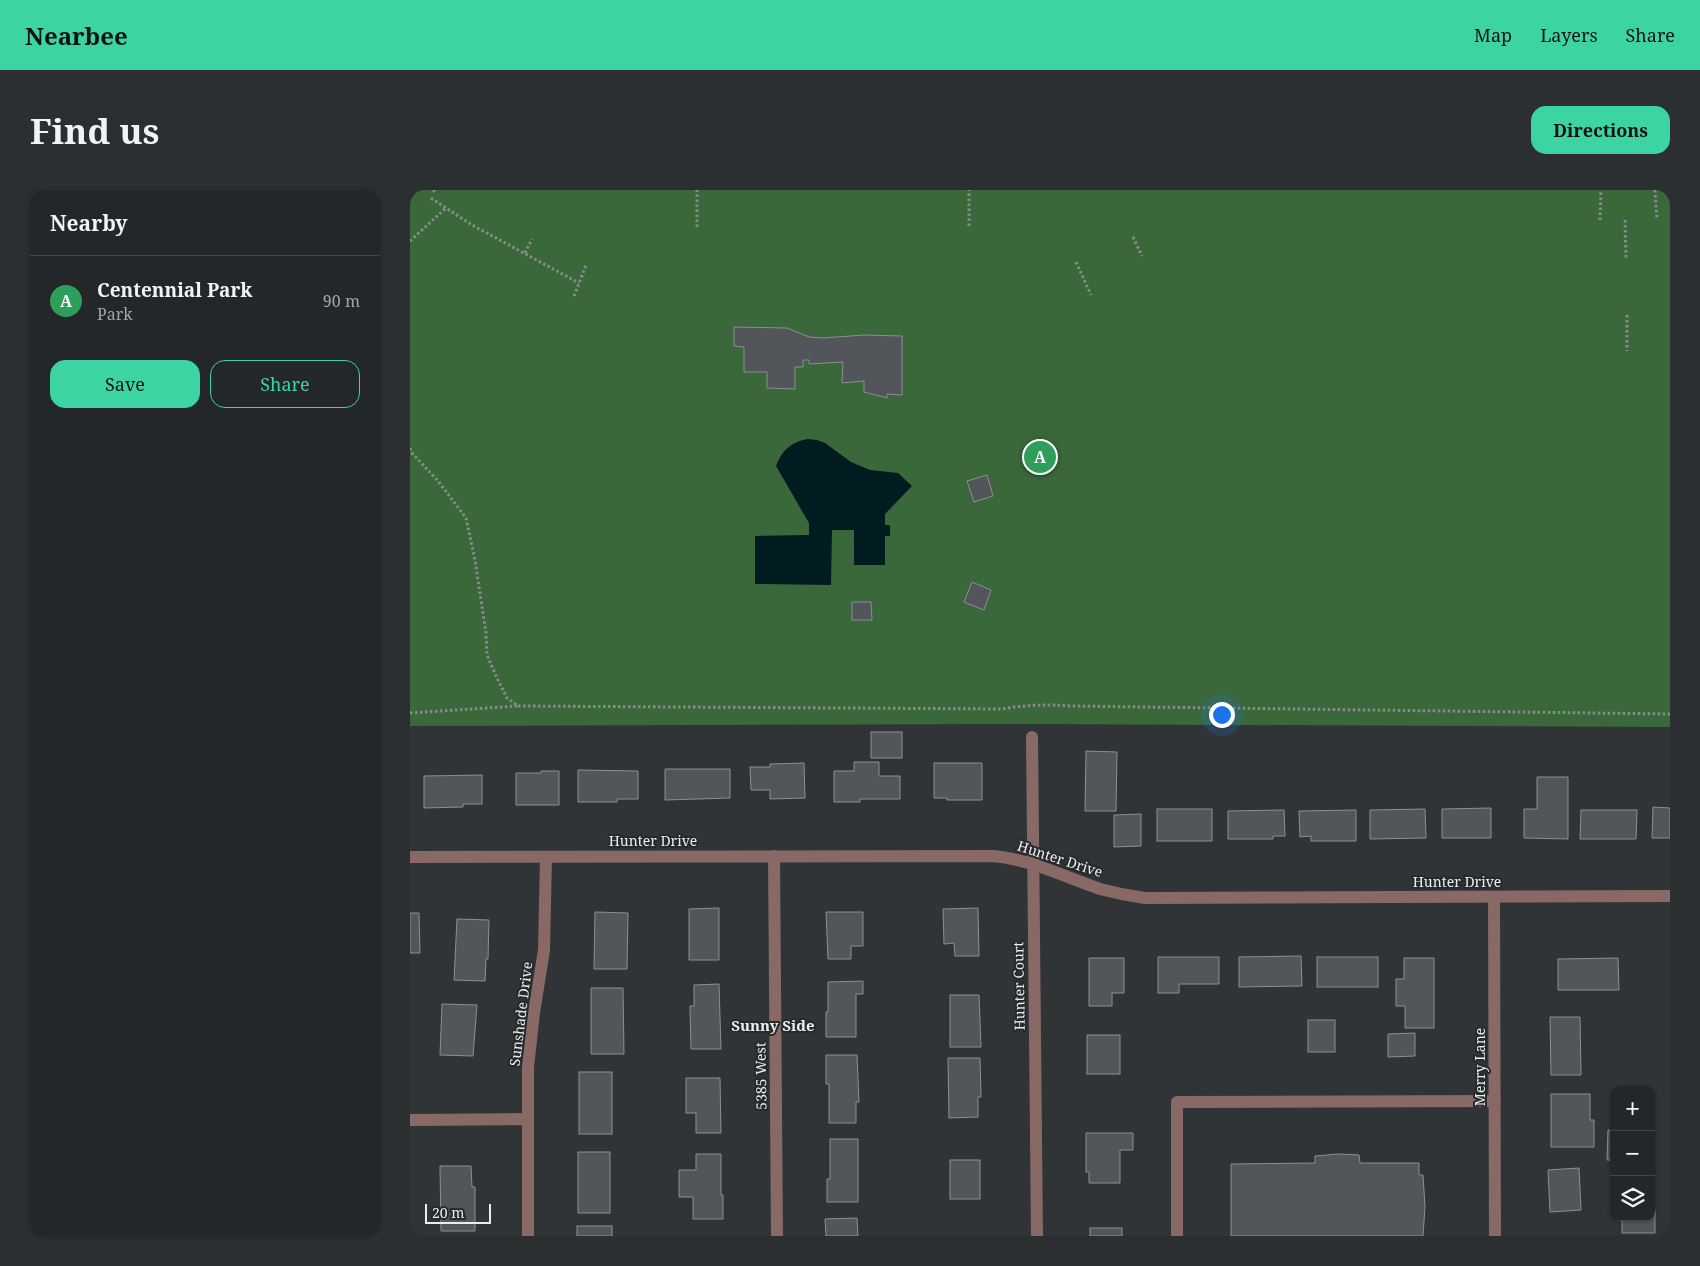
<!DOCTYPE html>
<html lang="en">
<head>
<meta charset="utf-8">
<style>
	body { margin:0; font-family:"Noto Serif",serif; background:#2c2f31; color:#f1f3f6 }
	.controls { position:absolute; right:15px; bottom:15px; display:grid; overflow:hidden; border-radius:10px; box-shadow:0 1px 4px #0004 }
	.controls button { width:45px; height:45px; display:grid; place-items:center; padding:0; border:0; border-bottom:1px solid #414446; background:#242729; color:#f1f3f6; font:25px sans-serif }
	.scale { position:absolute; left:15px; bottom:12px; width:66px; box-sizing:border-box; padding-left:5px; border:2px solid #eaecee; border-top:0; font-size:14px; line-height:18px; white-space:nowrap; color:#eaecee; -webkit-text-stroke:4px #262a2d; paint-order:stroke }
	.you { position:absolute; left:811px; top:524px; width:18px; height:18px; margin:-12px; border:4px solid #fff; border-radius:50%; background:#1a73e8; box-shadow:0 0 0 8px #1a73e833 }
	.badge { display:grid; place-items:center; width:32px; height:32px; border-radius:50%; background:#3dd4a3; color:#fff; font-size:16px; font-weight:700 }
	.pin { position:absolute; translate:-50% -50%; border:2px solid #fff; box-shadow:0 1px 5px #0006 }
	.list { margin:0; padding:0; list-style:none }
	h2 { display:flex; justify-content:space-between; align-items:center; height:65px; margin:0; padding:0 20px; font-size:21px }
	h2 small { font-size:16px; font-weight:400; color:#a3a5a8 }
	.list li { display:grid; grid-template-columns:32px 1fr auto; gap:15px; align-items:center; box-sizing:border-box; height:90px; padding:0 20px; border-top:1px solid #414446 }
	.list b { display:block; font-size:19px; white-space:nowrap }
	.list p { margin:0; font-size:16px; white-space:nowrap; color:#a3a5a8 }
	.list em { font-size:16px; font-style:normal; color:#a3a5a8 }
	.actions { display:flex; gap:10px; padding:15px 20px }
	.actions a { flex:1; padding:11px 0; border:1px solid #3dd4a3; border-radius:15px; text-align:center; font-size:18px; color:#3dd4a3 }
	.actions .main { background:#3dd4a3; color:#111 }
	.icon { flex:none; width:28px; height:28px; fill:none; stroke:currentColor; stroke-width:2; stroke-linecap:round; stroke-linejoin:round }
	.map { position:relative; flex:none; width:1260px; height:1046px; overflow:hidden; border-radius:15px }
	header { display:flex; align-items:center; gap:30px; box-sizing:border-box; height:70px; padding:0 25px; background:#3dd4a3; color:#111 }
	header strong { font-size:24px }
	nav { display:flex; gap:28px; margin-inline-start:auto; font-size:18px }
	.intro { display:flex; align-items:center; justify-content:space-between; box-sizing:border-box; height:120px; padding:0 30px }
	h1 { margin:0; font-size:35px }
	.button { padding:12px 22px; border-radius:15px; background:#3dd4a3; color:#111; font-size:18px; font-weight:700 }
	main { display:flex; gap:30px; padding:0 30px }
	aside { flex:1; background:#242729; border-radius:15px; box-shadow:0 1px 4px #0004 }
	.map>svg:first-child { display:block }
	.green { fill:#3a683a }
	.water { fill:#001c20 }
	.building { fill:#525559; stroke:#8c8f93 }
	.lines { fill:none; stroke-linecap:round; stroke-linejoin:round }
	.path { stroke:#888b8d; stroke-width:3; stroke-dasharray:2.5 2.5; stroke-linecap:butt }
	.minor { stroke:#886965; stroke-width:12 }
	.labels { text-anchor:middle; stroke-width:4; stroke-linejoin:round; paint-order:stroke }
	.street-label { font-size:14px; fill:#eaecee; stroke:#262a2d }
	.neighbourhood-label { font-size:15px; font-weight:bold; fill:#eaecee; stroke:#262a2d }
</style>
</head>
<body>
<header>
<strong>Nearbee</strong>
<nav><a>Map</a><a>Layers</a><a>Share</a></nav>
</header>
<div class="intro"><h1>Find us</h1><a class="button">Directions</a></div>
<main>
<aside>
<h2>Nearby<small></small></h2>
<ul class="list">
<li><span class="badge" style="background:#2e9e5b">A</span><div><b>Centennial Park</b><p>Park</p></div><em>90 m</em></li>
</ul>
<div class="actions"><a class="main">Save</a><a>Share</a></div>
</aside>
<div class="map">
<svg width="1260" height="1046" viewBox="0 0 1260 1046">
	<rect width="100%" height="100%" fill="#303437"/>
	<path class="green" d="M0,0H1260V537L622,534L0,536Z"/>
	<path class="water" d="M398,249L407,250L415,253L441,272L460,280L488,283L502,296L475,324V335H480V346H475V375H444V340H422L421,395L345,394V346L399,345V333L366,276C372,260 381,252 398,249Z"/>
	<g class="building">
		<path d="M324,137L377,138L399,147L413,148L454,145L492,146V205L477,204V208L454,202V191L432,193L433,172L399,174V170H393V177H385V199L357,198V182H334V157L324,156Z"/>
		<path d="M577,285L583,306L564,312L557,291Z"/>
		<path d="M562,392L581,400L574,420L554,412Z"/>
		<path d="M442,412H461L462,430H442Z"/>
		<rect x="461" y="542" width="31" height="26"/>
		<path d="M676,561L707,562L706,621H675Z"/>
		<path d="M444,572H469V586H490V609H450V612H424V581H444Z"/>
		<path d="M394,573L395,608L360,609V600H341L340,577H360V574Z"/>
		<path d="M524,573H572V610H537V608H524Z"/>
		<path d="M255,579H320V608L255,610Z"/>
		<path d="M168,580L228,581V609H207V612H168Z"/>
		<path d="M131,581H149V615H106V583H131Z"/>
		<path d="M72,585V614H53V617L14,618V586Z"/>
		<path d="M1127,587H1158V649L1114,648V619H1127Z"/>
		<path d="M1243,617L1260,618V648H1242Z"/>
		<path d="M1081,618V648H1032V619Z"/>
		<rect x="747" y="619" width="55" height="32"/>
		<path d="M1015,619L1016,648L960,649V620Z"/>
		<path d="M874,620L875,646H863V649H818V621Z"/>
		<path d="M946,620V651H901V646L890,647L889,621Z"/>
		<path d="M1171,620H1227L1226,649H1170Z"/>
		<path d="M731,624V656L704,657V625Z"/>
		<path d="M309,718V770H279V719Z"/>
		<path d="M568,718L569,766H545L544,753L534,754L533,719Z"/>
		<path d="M185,722L218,723L217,779H184Z"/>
		<path d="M416,722H453V756H441V769H418Z"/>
		<path d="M0,723H9L10,763H0Z"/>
		<path d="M47,729L79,730L78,769H76L75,791L44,790Z"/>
		<path d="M891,766L892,796L829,797V767Z"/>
		<path d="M748,767H809V794H769V803H748Z"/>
		<rect x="907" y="767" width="61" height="30"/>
		<path d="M679,768H714V803H702V816H679Z"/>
		<path d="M994,768H1024V838H995V816H986V789H994Z"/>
		<path d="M1208,768L1209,800H1148V769Z"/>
		<path d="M453,791V804H446V847H416V822H418V792Z"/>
		<path d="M309,794L311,859H281L280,816H284V795Z"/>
		<path d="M181,798H213L214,864H181Z"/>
		<path d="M540,805H569L571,857H540Z"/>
		<path d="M32,814L67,815L63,866L30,865Z"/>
		<path d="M1140,827H1170L1171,885H1141Z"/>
		<rect x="898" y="830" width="27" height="32"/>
		<path d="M1005,843V866L978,867V844Z"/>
		<rect x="677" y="845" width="33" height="39"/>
		<path d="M416,865H447L449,912H446V933H419V894H416Z"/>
		<path d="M538,868H570L571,907H568V927L539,928Z"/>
		<rect x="169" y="882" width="33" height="62"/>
		<path d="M276,888H310L311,943H286V923H276Z"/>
		<path d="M1141,904H1180V930H1184V957H1141Z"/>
		<path d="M1198,940H1204V970H1197Z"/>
		<path d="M676,943H723V960H710V993H679V982H676Z"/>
		<path d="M420,949H448V1012H417V989H420Z"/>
		<rect x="168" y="962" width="32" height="61"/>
		<path d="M286,964H311V1005H313V1029H283V1007H269V980H286Z"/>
		<path d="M928,964L949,965L950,973H1009V985H1013L1015,1017L1013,1046H821V974L905,973V966Z"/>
		<rect x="540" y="970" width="30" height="39"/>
		<path d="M30,976H61L62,997H65V1041H31Z"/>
		<path d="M1169,978L1171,1020L1140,1022L1138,980Z"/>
		<path d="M1241,1020H1245V1043H1212V1027H1241Z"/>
		<path d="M447,1028L448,1046H416L415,1029Z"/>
		<rect x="167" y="1036" width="35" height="10"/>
		<rect x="680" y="1038" width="32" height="8"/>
	</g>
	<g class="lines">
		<g class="path">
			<path d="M23,0L26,3"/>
			<path d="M1245,0L1247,30"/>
			<path d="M21,8L62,35L169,93"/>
			<path d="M1190,30L1191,0"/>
			<path d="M1215,30L1216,68"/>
			<path d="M559,36V0"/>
			<path d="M287,37V0"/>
			<path d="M723,47L732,66"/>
			<path d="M0,51L36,18"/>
			<path d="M115,63L122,49"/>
			<path d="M666,72L681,105"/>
			<path d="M164,106L176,75"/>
			<path d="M1217,125V161"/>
			<path d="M0,258L1,262L28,291L56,328L65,370L76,443L77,465L87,488L97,508L108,516L592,519C615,515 636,514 660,516L1260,524"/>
			<path d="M0,523L108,516"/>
		</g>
		<g class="minor">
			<path d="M622,547L627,1046"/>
			<path d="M364,666L367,1046"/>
			<path d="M0,667L584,666C622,670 655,687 690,699C705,703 720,706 735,708L1260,706"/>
			<path d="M1084,707L1085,1046"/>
			<path d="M0,930L118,929"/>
			<path d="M118,1046V877L124,823L134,760L136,667"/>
			<path d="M767,1046V912L1085,911"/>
		</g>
	</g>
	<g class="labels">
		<g class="street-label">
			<text x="243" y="656">Hunter Drive</text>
			<text transform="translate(650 669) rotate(18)" y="5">Hunter Drive</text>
			<text x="1047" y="697">Hunter Drive</text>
			<text transform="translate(609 796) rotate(-91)" y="5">Hunter Court</text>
			<text transform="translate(111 824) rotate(-83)" y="5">Sunshade Drive</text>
			<text transform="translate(1070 877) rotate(-90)" y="5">Merry Lane</text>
			<text transform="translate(351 886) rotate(-91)" y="5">5385 West</text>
		</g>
		<g class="neighbourhood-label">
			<text x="363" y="841">Sunny Side</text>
		</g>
	</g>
</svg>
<div class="controls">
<button>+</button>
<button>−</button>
<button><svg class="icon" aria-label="layers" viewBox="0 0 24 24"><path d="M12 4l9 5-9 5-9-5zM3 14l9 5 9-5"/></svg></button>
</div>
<div class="scale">20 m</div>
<div class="you"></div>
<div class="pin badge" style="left:630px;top:267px;background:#2e9e5b">A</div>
</div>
</main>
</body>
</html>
